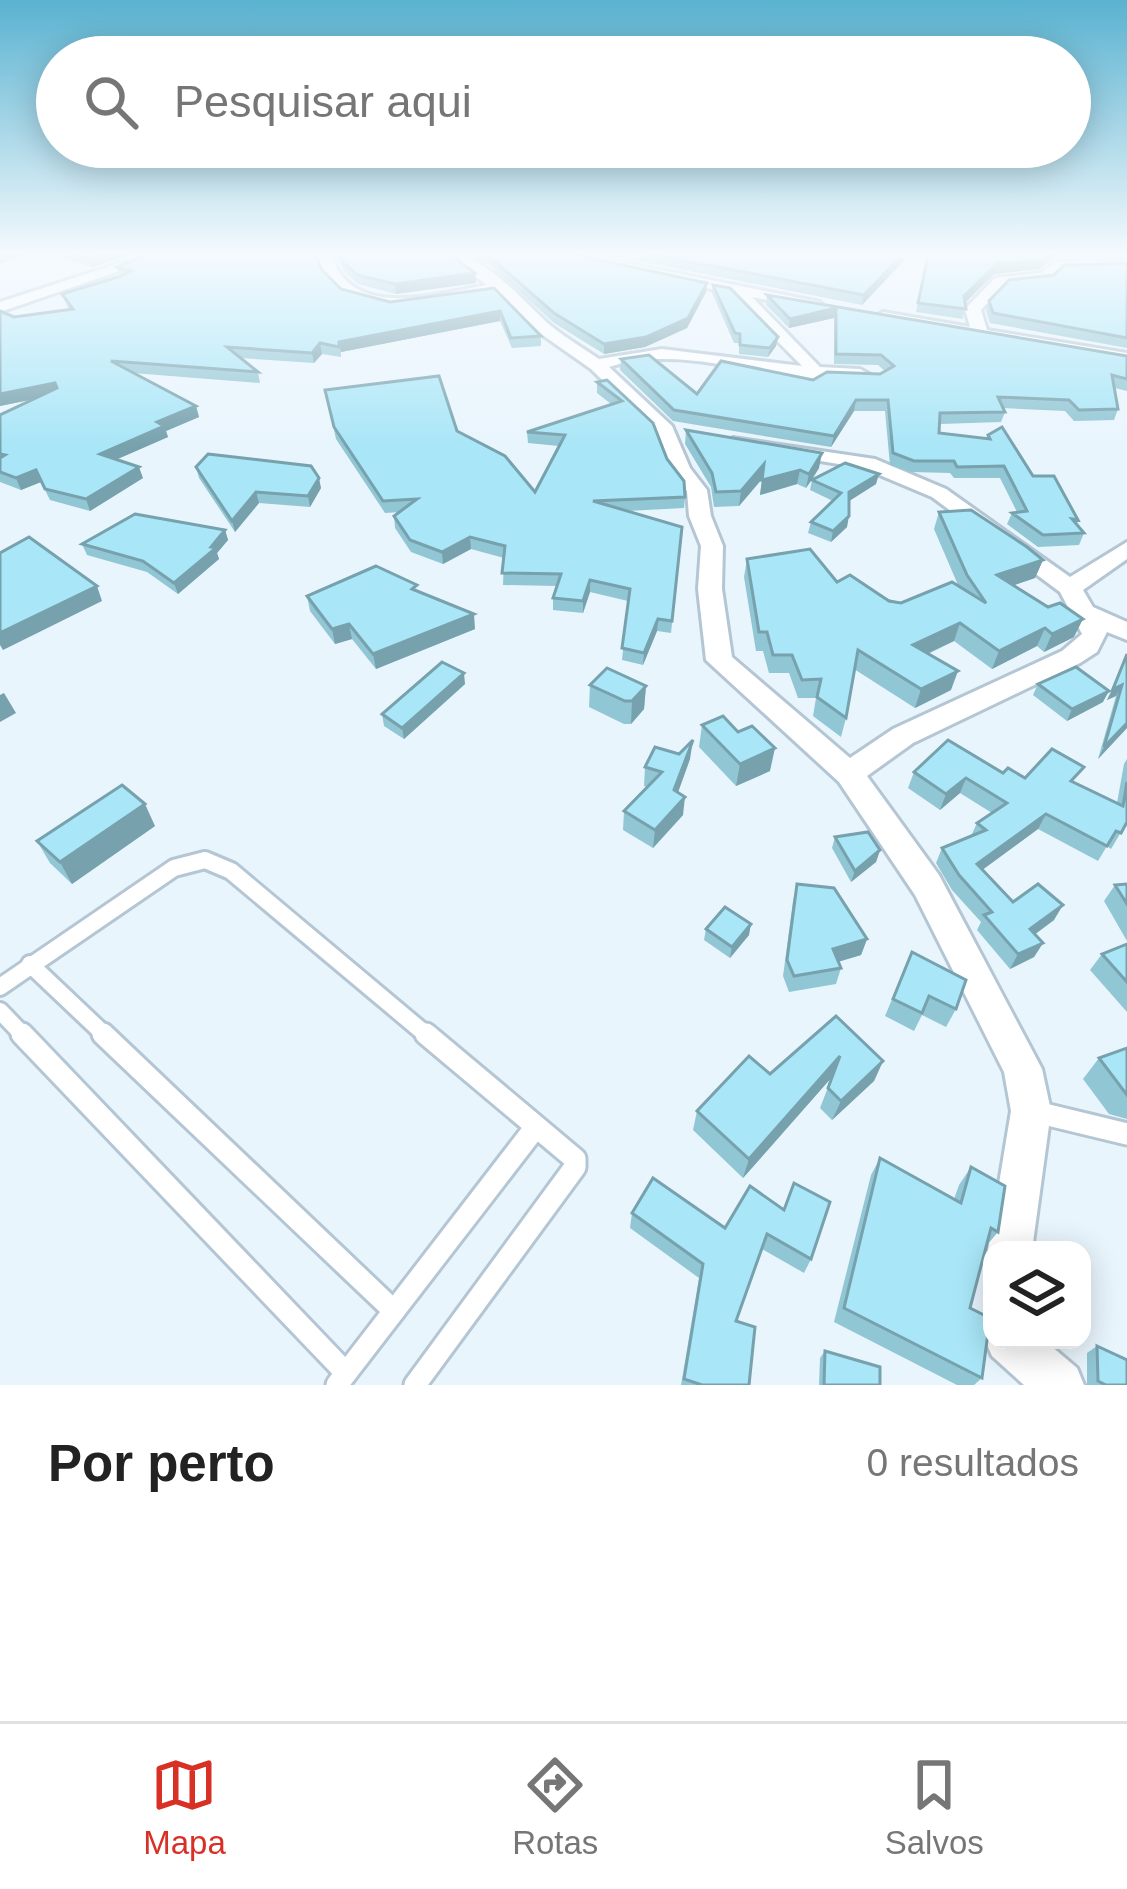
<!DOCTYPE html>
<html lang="pt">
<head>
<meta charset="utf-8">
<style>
	body { margin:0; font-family:Helvetica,sans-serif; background:#f6f6f6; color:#222 }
	.controls { position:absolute; right:36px; bottom:36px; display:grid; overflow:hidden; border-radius:24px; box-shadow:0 6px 30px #0003 }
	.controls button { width:108px; height:108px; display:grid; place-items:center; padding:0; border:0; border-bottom:3px solid #e0e0e0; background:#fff; color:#222; font:60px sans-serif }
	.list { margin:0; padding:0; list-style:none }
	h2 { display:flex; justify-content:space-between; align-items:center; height:156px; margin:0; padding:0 48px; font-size:51px }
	h2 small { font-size:39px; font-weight:400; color:#767676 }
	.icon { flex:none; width:66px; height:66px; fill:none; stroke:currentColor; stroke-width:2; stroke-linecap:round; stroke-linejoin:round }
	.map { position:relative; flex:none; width:1127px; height:1385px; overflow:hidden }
	.search { position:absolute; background:#fff; box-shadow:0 6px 30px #0003; left:36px; right:36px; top:36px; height:132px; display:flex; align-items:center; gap:30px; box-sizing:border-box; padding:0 42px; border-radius:66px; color:#767676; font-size:45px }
	.sheet { height:336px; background:#fff }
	nav { display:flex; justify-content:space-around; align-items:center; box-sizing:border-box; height:168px; border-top:3px solid #e0e0e0; background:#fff; font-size:33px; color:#767676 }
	nav a { display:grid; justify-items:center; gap:6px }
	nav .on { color:#d93025 }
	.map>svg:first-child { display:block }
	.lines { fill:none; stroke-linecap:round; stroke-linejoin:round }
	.lane-far1-casing { stroke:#b4c6d3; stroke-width:22 }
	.lane-casing { stroke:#b4c6d3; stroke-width:27 }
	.street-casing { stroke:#b4c6d3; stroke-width:6 }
	.lane-far1 { stroke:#fff; stroke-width:16 }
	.lane { stroke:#fff; stroke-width:21 }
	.street { fill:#fff; fill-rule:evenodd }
	.wall { fill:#91c6d4 }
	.shaded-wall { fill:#76a1ad }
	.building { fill:#a9e6f7; stroke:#76a1ad; stroke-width:3 }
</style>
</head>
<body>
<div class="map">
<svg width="1127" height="1385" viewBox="0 0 1127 1385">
	<rect width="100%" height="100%" fill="#e9f5fd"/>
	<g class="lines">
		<defs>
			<g id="lane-far1">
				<path d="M30,964L107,1037"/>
				<path d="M0,987L174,868L205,860L231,871L429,1037"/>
				<path d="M0,1011L25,1037"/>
			</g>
			<g id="lane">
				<path d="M22,1034L346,1373"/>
				<path d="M103,1034L394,1311"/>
				<path d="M1036,1112L1127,1134"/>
				<path d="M337,1385L535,1128"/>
				<path d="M415,1385L575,1167V1159L426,1034"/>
			</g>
			<g id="street">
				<path d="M154,252H175L0,312V302Z"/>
				<path d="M316,252H330C350,322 433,294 487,285L441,252C485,252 520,299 551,326C566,338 583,348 599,359L662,349L802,366L730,293L541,252H570L820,302L823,305L815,310L752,297L820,367L860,369L869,374L866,378C781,390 692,340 609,367L672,426L690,468L707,490L711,516L723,546L722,589L732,657L850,758L893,729L1062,651L1082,634L1060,592L932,497L863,468L740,448L730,442L733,438L875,459L946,489L1070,577L1127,542V559L1083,590L1093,607L1127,622V640L1107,632L1097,652L1080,663L913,743L867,776L939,875L1042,1069L1051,1111L1032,1250H992V1259L988,1250L1011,1111L1004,1072L915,895L839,782L706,660L698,589L701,546L689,516L687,491L670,469L656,432L591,369L544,336L496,293C434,303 337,334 316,252Z"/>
				<path d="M1127,260V268L1059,270L1050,280L1004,285L981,310L987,330L1127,353V363L875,317L883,312L970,327L965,309L995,278L1041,273L1055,262Z"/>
				<path d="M992,1323V1340H1044L1077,1368L1084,1385H1024L992,1356L985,1340Z"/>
			</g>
		</defs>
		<use href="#lane-far1" class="lane-far1-casing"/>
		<use href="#lane" class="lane-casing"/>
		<use href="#street" class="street-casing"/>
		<use href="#lane-far1" class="lane-far1"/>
		<use href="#lane" class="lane"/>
		<use href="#street" class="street"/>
	</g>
	<g class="wall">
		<path d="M41,252H139L92,267Z"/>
		<path d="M335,252H447L476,283L396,294L358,284L344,271Z"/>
		<path d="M463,252H562L706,292L687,328L645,347L604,354L554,323L490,265Z"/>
		<path d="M593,252H912L862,305Z"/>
		<path d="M929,252H1127V256L1055,257L1039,269L994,274L965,303L963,319L916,312Z"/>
		<path d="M1127,263V348L990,323L986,311L989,301L1054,275Z"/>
		<path d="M117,267L322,270L341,289L390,302L494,288L541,336V346L512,348L500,321L341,352V357L322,354L314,363L240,358L258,372L260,383L133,373L196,406L199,417L166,431L168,437L117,459L143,478L90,511L50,500L41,482L21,490L0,482V415L34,399L0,406V311L14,317L69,310L62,294L120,276Z"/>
		<path d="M713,285L778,337L776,346L768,357L739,354V343H734L712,293Z"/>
		<path d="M767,295L1127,356V391L1115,388L1118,409L1114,420L1074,421L1065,411L1003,408L1005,412L1001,422L940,424L939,433L987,439L988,435L1078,520L1077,524L1084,533L1079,545L1038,547L1007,524L1012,513L1017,512L1000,478H954L950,473L911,472L890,465L885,411H854L831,447L673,421L620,370L621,359L697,394L880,374L885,371L878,365L834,364V318L789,328L766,305Z"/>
		<path d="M607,380L667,459L685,497L684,508L627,511L682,527L671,633L657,631L643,665L622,660L628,601L590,592L583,613L553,610V598L557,586L503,585L504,558L471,549L443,564L411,552L395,528L394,516L400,512L385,513L336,439L325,390L457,431L535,492L559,446L528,443L527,432L611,404L597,393V382Z"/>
		<path d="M686,430L819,468L812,480L876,484L849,501L847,527L831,542L808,533L811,522L833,501L810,490L812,480L806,488L797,484L760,495L762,479L739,506L714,507L711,487L685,444Z"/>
		<path d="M196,467L321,488L310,507L259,503L235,532L199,478Z"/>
		<path d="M939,512L1043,560L1035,578L1014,585L1074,637L1044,652L1037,646L992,669L954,641L928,654L951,690L915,708L854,669L846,718L841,737L813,716L816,698H798L789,673H769L763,651H756L744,577L747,559L837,582L901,603L958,585L934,529Z"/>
		<path d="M225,530L228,540L217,553L219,559L178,594L147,572L87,555L82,544Z"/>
		<path d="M418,591L475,629L376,669L352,639L335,644L310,611L307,596Z"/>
		<path d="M1127,654V728L1098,759L1116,696L1107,700Z"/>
		<path d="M465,684L404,739L384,726L382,714Z"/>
		<path d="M1038,684L1103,702L1067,721L1033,695Z"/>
		<path d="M590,685L646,686L644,709L631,724H624L589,707Z"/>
		<path d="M702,725L770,771L736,786L699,747Z"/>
		<path d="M690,759L678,792L683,815L653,848L623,830L624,811L648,787L644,786L645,767Z"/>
		<path d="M1127,759V822L1111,849L1107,846L1098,861L1038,829L983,869L1013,902L1054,920L1035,934L1043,943L1034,957L1010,969L977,930L981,922L952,890L936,863L942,848L971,836L977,823L992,813L960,793L940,810L908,788L914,772L1025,778L1075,783L1117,803L1124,764Z"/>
		<path d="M155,826L72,884L50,863L37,841Z"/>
		<path d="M835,837L880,850L876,862L851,882L832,848Z"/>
		<path d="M797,884L867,939L861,955L838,962L841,968L836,984L789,992L783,976L793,901Z"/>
		<path d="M1127,884V941L1104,901L1115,885Z"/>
		<path d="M706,929L749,935L730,958L704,940Z"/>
		<path d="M1127,944V1012L1090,970L1102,954Z"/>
		<path d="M912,952L956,1009L946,1027L922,1015L914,1031L885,1016Z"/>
		<path d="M1127,1048V1119L1109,1114L1083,1079L1099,1058Z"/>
		<path d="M883,1061L874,1081L832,1120L820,1108L832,1077L743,1178L693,1130L697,1111L770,1074Z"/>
		<path d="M880,1158L954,1199L959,1185L971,1167L998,1232L987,1245L970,1308L982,1378L974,1385H957L834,1322L871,1175Z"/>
		<path d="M750,1186L811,1259L804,1273L762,1249L736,1321L749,1385H681L699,1278L630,1228L632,1213L725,1228Z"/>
		<path d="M1097,1346L1127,1385H1087V1353Z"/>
		<path d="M825,1351L880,1385H819L820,1358Z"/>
	</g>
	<g class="shaded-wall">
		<path d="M4,252H39L0,263V253Z"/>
		<path d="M108,252H139L92,267L89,258Z"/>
		<path d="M905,252H912L862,305L864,295Z"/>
		<path d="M1053,252H1057L1055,257L1039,269L994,274L962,306L964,296L997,264Z"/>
		<path d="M475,273L476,283L396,294L395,284Z"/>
		<path d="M707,283L706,292L687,328L645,347L604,354V344Z"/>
		<path d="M836,308L834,318L789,328L790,319Z"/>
		<path d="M500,311V321L341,352L339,342Z"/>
		<path d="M778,337L776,346L768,357L770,348Z"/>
		<path d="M320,343L322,354L314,363L312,353Z"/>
		<path d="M55,383L59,394L0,406V394Z"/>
		<path d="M856,400L854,411L831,447L834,436Z"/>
		<path d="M196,406L199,417L166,431L168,437L104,465L100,454L157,422Z"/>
		<path d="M822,453L819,468L806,488L809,474Z"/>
		<path d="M764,464L762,479L739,506L741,491Z"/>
		<path d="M139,467L143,478L90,511L86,499Z"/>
		<path d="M36,470L41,482L21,490L16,478Z"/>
		<path d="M800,470L797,484L760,495L762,480Z"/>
		<path d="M879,474L876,484L846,503L849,492Z"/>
		<path d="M319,478L321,488L310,507L308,496Z"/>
		<path d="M256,492L259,503L235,532L232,521Z"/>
		<path d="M849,516L847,527L831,542L833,531Z"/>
		<path d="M225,530L228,540L217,553L219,559L178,594L174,583Z"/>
		<path d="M470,537L471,549L443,564L442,552Z"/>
		<path d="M1043,560L1035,578L991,593L997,575Z"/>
		<path d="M590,580V592L583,613V601Z"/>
		<path d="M97,586L102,601L3,650L0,645V633Z"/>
		<path d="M474,614L475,629L376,669L373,654Z"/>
		<path d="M658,619L657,631L643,665L644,653Z"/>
		<path d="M1083,619L1074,637L1044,652L1052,634Z"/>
		<path d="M960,623L954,641L907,663L913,645Z"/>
		<path d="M349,624L352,639L335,644L332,629Z"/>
		<path d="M1045,628L1037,646L992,669L999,651Z"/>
		<path d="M958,671L951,690L915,708L921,689Z"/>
		<path d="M464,673L465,684L404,739L402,728Z"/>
		<path d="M1122,685L1116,696L1107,700L1113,689Z"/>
		<path d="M646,686L644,709L631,724L632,701Z"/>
		<path d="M1109,691L1103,702L1067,721L1072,709Z"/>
		<path d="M4,693L16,713L0,722V695Z"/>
		<path d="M1127,723V728L1098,759L1104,747Z"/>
		<path d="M693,740L690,759L672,809L674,790Z"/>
		<path d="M775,748L770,771L736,786L740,764Z"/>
		<path d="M966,778L960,793L940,810L946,794Z"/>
		<path d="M685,797L683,815L653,848L655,830Z"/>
		<path d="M145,804L155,826L72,884L60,862Z"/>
		<path d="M1046,814L1038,829L970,879L977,864Z"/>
		<path d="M880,850L876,862L851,882L855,871Z"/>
		<path d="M1063,905L1054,920L1022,944L1030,929Z"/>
		<path d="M751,924L749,935L730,958L732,947Z"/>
		<path d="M867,939L861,955L827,965L833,949Z"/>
		<path d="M1043,943L1034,957L1010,969L1018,954Z"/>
		<path d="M840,1056L832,1077L743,1178L749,1159Z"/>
		<path d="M883,1061L874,1081L832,1120L841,1101Z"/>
	</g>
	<g class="building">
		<path d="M68,252H108L89,258Z"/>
		<path d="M153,252H314L322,270L341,289L390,302L494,288L541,336L511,338L500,311L339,342V347L320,343L312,353L227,347L258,372L111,361L196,406L157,422L164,426L100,454L139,467L86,499L45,489L36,470L16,478L0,472V458L5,455L0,454V415L57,388L55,383L0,394V311L14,317L73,309L62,294L121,276L131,271L117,267Z"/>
		<path d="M338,252H447L475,273L395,284L357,275L343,262Z"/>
		<path d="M482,252H562L707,283L688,318L646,337L604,344L554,313L489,256Z"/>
		<path d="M639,252H905L864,295Z"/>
		<path d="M929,252H1053L1042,260L997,264L964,296L966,309L918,303Z"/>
		<path d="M1127,263V338L993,313L989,301L1009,280L1054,275L1064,265Z"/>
		<path d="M713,285L730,288L778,337L770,348L740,345V334L735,333Z"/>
		<path d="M767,295L1127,356V379L1112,375L1118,409L1079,410L1069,400L998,397L1005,412L940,413L939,433L990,439L988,435L1002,427L1033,476H1054L1078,520L1072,519L1084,533L1043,535L1012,513L1027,511L1004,466L957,467L954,461H914L893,453L888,400H856L834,436L674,410L621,359L649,355L697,394L721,361L813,380L827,372L880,374L894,366L881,355L836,354V308L790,319Z"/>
		<path d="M439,376L457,431L505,456L535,492L565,435L527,432L622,401L597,382L607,380L653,423L667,459L684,481L685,497L593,501L682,527L672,621L658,619L644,653L622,648L630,589L590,580L583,601L553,598L561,574L502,573L505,546L470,537L442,552L410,540L394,516L417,499L383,501L334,427L325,390Z"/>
		<path d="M686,430L822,453L809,474L800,470L762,480L764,464L741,491L716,492L712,473Z"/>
		<path d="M208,454L311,466L319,478L308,496L256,492L232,521L196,467Z"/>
		<path d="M845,463L879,474L849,492V516L833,531L811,522L841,493L812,480Z"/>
		<path d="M971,510L1027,547L1043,560L997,575L1048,607L1060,603L1083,619L1052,634L1045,628L999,651L960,623L913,645L958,671L921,689L858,650L846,718L817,697L821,679L802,680L792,655H773L767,632H759L747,559L810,549L837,582L850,575L889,601L901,603L952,582L986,603L967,575L939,512Z"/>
		<path d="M135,514L225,530L211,547L216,548L174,583L143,561L82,544Z"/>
		<path d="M29,537L97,586L0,633V553Z"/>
		<path d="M376,566L417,585L412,589L474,614L373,654L349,624L332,629L307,596Z"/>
		<path d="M1127,654V723L1104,747L1122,685L1113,689Z"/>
		<path d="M442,662L464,673L402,728L382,714Z"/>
		<path d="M1076,667L1109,691L1072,709L1038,684Z"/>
		<path d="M607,668L646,686L632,701H625L590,685Z"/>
		<path d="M723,716L738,732L752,726L775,748L740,764L702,725Z"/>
		<path d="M693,740L674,790L685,797L655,830L624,811L662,772L645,767L655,747L679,754Z"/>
		<path d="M948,740L1003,773L1008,768L1025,778L1052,749L1084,767L1071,781L1123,806L1127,782V822L1121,833L1116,831L1107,846L1046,814L977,864L1013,902L1038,884L1063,905L1030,929L1043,943L1018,954L984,915L992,912L959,875L942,848L986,830L977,823L1007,803L966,778L946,794L914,772Z"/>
		<path d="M122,785L145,804L60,862L37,841Z"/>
		<path d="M868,832L880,850L855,871L835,837Z"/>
		<path d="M797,884L834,888L867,939L833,949L841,968L794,976L787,960Z"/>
		<path d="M1127,884V904L1115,885Z"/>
		<path d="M725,907L751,924L732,947L706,929Z"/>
		<path d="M1127,944V982L1102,954Z"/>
		<path d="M912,952L966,980L956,1009L929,996L922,1013L893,999Z"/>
		<path d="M836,1016L883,1061L841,1101L828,1088L840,1056L749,1159L697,1111L749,1056L770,1074Z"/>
		<path d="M1127,1048V1095L1099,1058Z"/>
		<path d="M880,1158L961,1203L971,1167L1005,1186L998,1232L991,1228L970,1308L990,1318L982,1378L844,1308Z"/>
		<path d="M653,1178L725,1228L750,1186L784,1210L794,1183L830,1202L811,1259L767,1234L736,1321L755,1327L749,1385H702L684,1379L703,1264L632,1213Z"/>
		<path d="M1097,1346L1127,1360V1385H1106L1098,1381Z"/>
		<path d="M825,1351L880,1367V1385H824Z"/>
	</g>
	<linearGradient id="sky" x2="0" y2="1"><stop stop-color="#59b2d0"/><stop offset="0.57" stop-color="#f5fafe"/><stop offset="1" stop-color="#f5fafe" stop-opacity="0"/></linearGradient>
	<rect width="1127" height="446" fill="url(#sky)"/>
</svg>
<div class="controls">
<button><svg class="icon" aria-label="layers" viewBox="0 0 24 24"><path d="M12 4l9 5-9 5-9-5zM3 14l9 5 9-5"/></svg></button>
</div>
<div class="search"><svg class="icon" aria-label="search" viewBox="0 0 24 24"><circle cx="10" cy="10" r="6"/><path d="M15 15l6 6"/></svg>Pesquisar aqui</div>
</div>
<section class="sheet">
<h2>Por perto<small>0 resultados</small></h2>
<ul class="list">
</ul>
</section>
<nav>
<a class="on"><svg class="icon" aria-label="map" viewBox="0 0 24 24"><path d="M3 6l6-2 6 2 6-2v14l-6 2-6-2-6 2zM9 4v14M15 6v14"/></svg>Mapa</a>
<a><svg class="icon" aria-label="directions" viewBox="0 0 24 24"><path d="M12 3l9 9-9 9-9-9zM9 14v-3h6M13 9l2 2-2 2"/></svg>Rotas</a>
<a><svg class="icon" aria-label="saved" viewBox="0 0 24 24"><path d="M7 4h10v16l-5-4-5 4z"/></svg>Salvos</a>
</nav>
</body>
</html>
